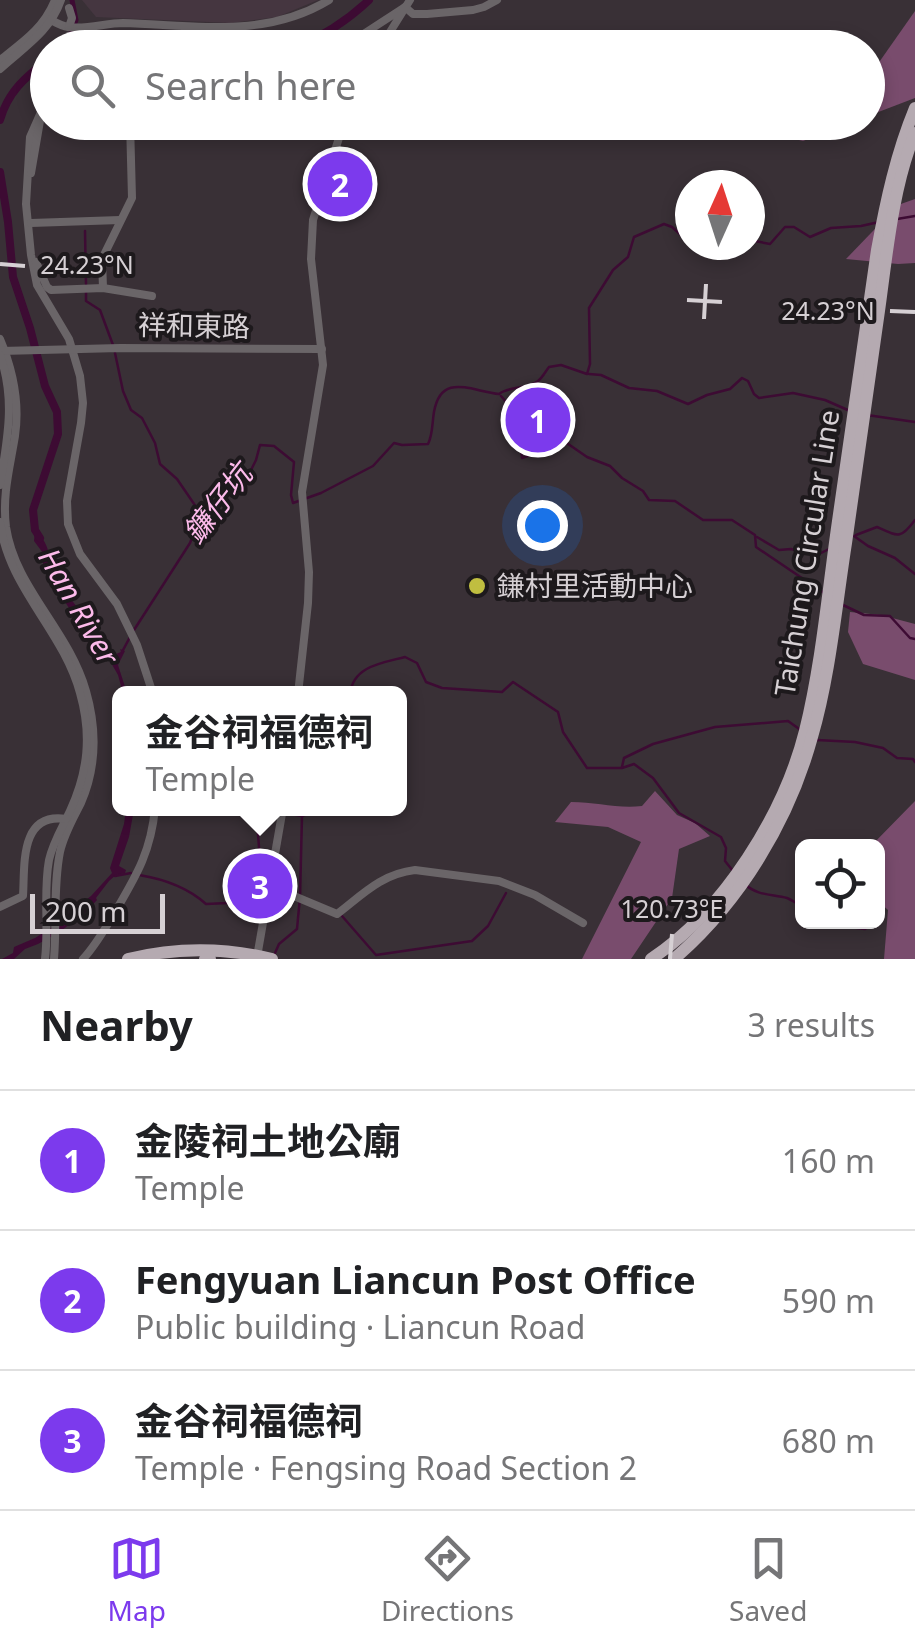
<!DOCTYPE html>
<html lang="en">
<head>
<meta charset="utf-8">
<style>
	body { margin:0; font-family:"Noto Sans","Noto Sans TC",sans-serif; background:#f2f2f2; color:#202124 }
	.controls { position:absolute; right:30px; bottom:30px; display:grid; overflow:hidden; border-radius:15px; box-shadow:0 5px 15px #0003 }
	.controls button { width:90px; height:90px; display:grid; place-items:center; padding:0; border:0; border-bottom:2px solid #e0e0e0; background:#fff; color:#202124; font:50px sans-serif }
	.compass { position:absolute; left:675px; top:170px; width:90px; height:90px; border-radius:50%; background:#fff; box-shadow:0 5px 15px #0003; rotate:3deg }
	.scale { position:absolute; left:30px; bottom:25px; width:135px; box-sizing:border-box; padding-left:10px; border:5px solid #d6d0d4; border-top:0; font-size:28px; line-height:35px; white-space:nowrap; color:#d6d0d4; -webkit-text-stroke:8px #1d191c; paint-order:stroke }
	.you { position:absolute; left:542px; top:525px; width:35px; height:35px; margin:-25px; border:8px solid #fff; border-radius:50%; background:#1a73e8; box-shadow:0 0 0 15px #1a73e833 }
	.badge { display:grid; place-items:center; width:65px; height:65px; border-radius:50%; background:#7c3aed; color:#fff; font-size:32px; font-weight:700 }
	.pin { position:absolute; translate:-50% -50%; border:5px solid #fff; box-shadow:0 2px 10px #0006 }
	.popup { position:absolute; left:112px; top:686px; width:295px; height:130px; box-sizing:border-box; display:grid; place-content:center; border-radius:15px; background:#fff; filter:drop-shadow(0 2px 8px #0005); font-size:32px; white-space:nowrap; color:#757577 }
	.popup b { font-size:38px; color:#202124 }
	.popup::after { content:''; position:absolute; left:50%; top:100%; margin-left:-20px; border:20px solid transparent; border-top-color:#fff }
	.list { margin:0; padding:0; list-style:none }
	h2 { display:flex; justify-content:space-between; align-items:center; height:130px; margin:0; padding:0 40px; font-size:42px }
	h2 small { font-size:32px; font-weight:400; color:#757577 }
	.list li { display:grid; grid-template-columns:65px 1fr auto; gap:30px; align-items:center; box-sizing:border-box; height:140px; padding:0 40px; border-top:2px solid #e0e0e0 }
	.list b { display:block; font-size:38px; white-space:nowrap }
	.list p { margin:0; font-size:32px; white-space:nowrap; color:#757577 }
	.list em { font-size:32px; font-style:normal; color:#757577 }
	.icon { flex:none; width:55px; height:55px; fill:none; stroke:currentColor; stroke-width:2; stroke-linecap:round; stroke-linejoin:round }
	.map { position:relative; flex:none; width:915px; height:959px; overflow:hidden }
	.search { position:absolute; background:#fff; box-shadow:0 5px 15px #0003; left:30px; right:30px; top:30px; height:110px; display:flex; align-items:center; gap:25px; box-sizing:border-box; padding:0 35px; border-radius:55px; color:#757577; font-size:38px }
	.sheet { height:550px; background:#fff }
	nav { display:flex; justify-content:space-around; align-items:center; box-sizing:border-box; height:140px; border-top:2px solid #e0e0e0; background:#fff; font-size:28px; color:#757577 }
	nav a { display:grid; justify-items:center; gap:5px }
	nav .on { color:#7c3aed }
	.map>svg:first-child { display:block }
	.built { fill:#453640 }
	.green { fill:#794c6d }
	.water { fill:#3d0b33 }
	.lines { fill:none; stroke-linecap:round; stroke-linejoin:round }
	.stream { stroke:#3d0b33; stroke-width:2.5 }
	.canal { stroke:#3d0b33; stroke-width:5 }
	.river { stroke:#3d0b33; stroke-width:8 }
	.minor { stroke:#6a6568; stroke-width:8 }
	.highway { stroke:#b5aab1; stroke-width:12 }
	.ticks { fill:none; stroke:#d6d0d4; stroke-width:4 }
	.poi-dot { fill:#c0be40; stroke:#1d191c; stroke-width:4 }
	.labels { text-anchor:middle; stroke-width:8; stroke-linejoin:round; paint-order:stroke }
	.street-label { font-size:28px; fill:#d6d0d4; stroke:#1d191c }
	.poi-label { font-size:28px; fill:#d6d0d4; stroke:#1d191c; text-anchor:start }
	.water-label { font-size:30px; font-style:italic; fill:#fcbaea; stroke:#1d191c }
	.ticks-label { font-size:25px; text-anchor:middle; fill:#d6d0d4; stroke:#1d191c; stroke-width:8; stroke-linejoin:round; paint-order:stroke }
</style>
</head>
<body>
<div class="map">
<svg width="915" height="959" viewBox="0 0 915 959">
	<rect width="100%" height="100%" fill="#393036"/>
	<path class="built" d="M82,0H318L277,17L231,23L96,17Z"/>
	<g class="green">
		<path d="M915,11V98L868,116V78Z"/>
		<path d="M770,123V122L851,123L803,141L766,132Z"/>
		<path d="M915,199V263L898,264L846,259L898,205Z"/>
		<path d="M850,612L881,615L915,624V680L863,664L848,632Z"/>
		<path d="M655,791L677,815L695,823L710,836L679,849L672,898L631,959H582L641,842L608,827L555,822L571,802C596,802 618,809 642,806Z"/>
		<path d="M915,801V959H884L888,910L878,901V846H871Z"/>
	</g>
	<g class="water">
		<path d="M35,530C53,546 47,562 58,580C66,593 76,607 87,618C98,631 109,639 114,656L117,657L116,654L121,652L120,649L125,651L118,665L127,693H123L118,675L106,654L78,622L49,577L42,561L43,553L34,541Z"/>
		<path d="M126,809H134L129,837L119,866L126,870L125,873L116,875L109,881L96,898L97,900L85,913L58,933L38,944L25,949L14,959H2L13,953L14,947L35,938L68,917L69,913L91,896L112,873L110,868L124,824Z"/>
	</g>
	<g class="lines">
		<g class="stream">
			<path d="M897,219L915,216"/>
			<path d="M85,231L86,284"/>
			<path d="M750,240L770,244L785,227H794L810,237L831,228L861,226L879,222"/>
			<path d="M694,245H721"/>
			<path d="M86,292V301L100,310L113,345"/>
			<path d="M115,353L123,391L131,410L142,418L155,443L160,464L177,479L203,517"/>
			<path d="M589,374L601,375L629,388L657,391L688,404L707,395L730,389L742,378L748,381L754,394L759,398L793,393L825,400L850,411"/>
			<path d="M501,396L518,415L522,458L533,454L535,441L539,436H549L561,439L587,457L610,466L622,478L643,491L649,500L675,501L703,520H732L755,535L756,547L824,593"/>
			<path d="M867,415L915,422"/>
			<path d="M856,535L877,527C899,537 901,539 915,520"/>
			<path d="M854,536L868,546L895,558L915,574"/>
			<path d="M757,537L779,550L791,549L806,553L819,554L829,549"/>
			<path d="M843,605L864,615L890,616L910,638L915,639"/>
			<path d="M134,630L190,543L198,522L248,476L256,460L260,445L274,446L294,462L291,495L293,503L321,493L373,466L394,443L402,445L428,444C433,434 432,423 434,412C441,372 471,391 499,394C511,385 527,390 538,381C543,377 545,372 549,367L561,365L587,374L590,364L589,308L613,270L628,257L634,237L664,224L672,227L690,243"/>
			<path d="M122,652L130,637"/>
			<path d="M350,694C353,666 382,663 405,657L417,663L426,682L442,688L502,692L513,682L558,712L563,732L587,768H622L634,764L653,778L679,813L721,837L726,848L725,861L733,871"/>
			<path d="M817,740L855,742L883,748L897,758L913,759L915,762"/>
			<path d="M622,767L624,758L653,744L715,727L788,721L802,731"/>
			<path d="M286,813L302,816L323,808"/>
			<path d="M139,875C164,879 187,887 206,904L228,903L258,875L259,847L257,822L272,810L278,811"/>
			<path d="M115,876L131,873"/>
			<path d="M745,884C757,896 772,894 787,898C792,900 797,904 802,906"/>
			<path d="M241,893L264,894"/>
			<path d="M342,916L376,955L472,941L488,926L506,893"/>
			<path d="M826,922L828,924L865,929L872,924"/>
			<path d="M275,953L279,944L297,929L300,897L302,816"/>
		</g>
		<path class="canal" d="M66,46L76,20L72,0"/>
		<g class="river">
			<path d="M64,48H74"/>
			<path d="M295,48C323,36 347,21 369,0"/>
			<path d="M0,120C8,92 25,77 48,60"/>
			<path d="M0,172L8,222L13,277L30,328L45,386L57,412L58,434L33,510L35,530L40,538"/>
		</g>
		<g class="minor">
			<path d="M405,7L413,14H427L473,10L484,7L497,0"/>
			<path d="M47,18C53,21 61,26 68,27C86,30 106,23 123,23C195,25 265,39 329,0"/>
			<path d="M69,27L72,18L69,8"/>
			<path d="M342,48L405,7"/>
			<path d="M380,48L410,0"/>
			<path d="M0,60C23,42 44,28 55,0"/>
			<path d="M0,69C24,47 50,32 61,0"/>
			<path d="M48,103L41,112L30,137L26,204L31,255L37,285L69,339L80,376L83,403L81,423L67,501L68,524L80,554L117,604L137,645L153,694"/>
			<path d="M67,122L117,124L128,122"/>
			<path d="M158,122L179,125"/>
			<path d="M31,173L41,115L48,116"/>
			<path d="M31,223L120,220"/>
			<path d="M36,262L47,287L51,290L103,288L152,296"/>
			<path d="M103,288L102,259L132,198L130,122"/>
			<path d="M0,339C13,370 20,402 15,436C10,467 2,495 6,527C15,588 68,629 86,691C97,729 97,766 81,803C73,819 64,834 60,852C53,887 57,924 54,959"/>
			<path d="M1,351L120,348L322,349"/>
			<path d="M0,355C16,400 7,440 0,485"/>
			<path d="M0,522C8,588 63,630 80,693C92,735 88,772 70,811C62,828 53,842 49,860C43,892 49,926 45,959"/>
			<path d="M298,694L308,603L309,572L302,492L323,365L311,259L313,220L344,122"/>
			<path d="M270,886L337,914C362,895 381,874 415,870L499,881L535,895L583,923"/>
			<path d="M0,907L23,896C25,866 19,812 66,819"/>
			<path d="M257,957L283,808"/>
			<path d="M83,959C96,945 105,929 115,912C136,876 151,852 155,808"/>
		</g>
		<g class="highway">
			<path d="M128,959C177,947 223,947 272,959"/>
			<path d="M205,959H210"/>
			<path d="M651,959C724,911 784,814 805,731C822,662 828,590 838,521C851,430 864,340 877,250C886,201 896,154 915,108"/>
			<path d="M674,959C740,902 789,821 812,737C830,675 836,607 846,543C857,466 868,388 879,311C887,253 893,186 915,133"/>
		</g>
	</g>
	<path class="ticks" d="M0,264L25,266M687,300L722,302M890,311L915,312M704,319L706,284M670,959L672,934"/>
	<circle class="poi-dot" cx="477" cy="586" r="10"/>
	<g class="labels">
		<g class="street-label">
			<text transform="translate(194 326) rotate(1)" y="10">祥和東路</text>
			<text transform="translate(807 553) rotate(-81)" y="10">Taichung Circular Line</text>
		</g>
		<g class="poi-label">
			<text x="497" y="596">鎌村里活動中心</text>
		</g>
		<g class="water-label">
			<text transform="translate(218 504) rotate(-52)" y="10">鐮仔坑</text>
			<text transform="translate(78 607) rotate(60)" y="10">Han River</text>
		</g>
	</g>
	<g class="ticks-label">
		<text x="87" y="274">24.23°N</text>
		<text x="828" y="320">24.23°N</text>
		<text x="672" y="918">120.73°E</text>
	</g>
</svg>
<div class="controls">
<button><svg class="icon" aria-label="locate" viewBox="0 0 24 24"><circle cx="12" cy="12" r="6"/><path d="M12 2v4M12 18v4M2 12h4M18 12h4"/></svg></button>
</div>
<svg class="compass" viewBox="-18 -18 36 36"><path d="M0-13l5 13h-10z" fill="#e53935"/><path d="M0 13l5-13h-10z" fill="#757577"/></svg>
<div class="scale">200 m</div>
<div class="you"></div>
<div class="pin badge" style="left:538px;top:420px">1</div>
<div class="pin badge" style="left:340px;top:184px">2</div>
<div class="pin badge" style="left:260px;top:886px">3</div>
<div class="popup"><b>金谷祠福德祠</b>Temple</div>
<div class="search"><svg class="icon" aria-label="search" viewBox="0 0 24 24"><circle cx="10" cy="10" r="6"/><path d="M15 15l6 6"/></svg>Search here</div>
</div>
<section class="sheet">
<h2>Nearby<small>3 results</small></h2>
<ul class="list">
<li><span class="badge">1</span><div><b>金陵祠土地公廟</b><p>Temple</p></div><em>160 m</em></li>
<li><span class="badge">2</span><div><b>Fengyuan Liancun Post Office</b><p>Public building · Liancun Road</p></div><em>590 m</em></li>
<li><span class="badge">3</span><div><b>金谷祠福德祠</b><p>Temple · Fengsing Road Section 2</p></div><em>680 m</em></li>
</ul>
</section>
<nav>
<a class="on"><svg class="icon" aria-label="map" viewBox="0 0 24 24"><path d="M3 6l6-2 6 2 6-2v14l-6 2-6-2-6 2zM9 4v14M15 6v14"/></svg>Map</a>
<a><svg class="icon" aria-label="directions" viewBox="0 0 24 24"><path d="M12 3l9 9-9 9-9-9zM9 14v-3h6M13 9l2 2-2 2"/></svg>Directions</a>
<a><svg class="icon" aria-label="saved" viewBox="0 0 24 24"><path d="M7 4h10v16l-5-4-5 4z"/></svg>Saved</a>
</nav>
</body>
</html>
